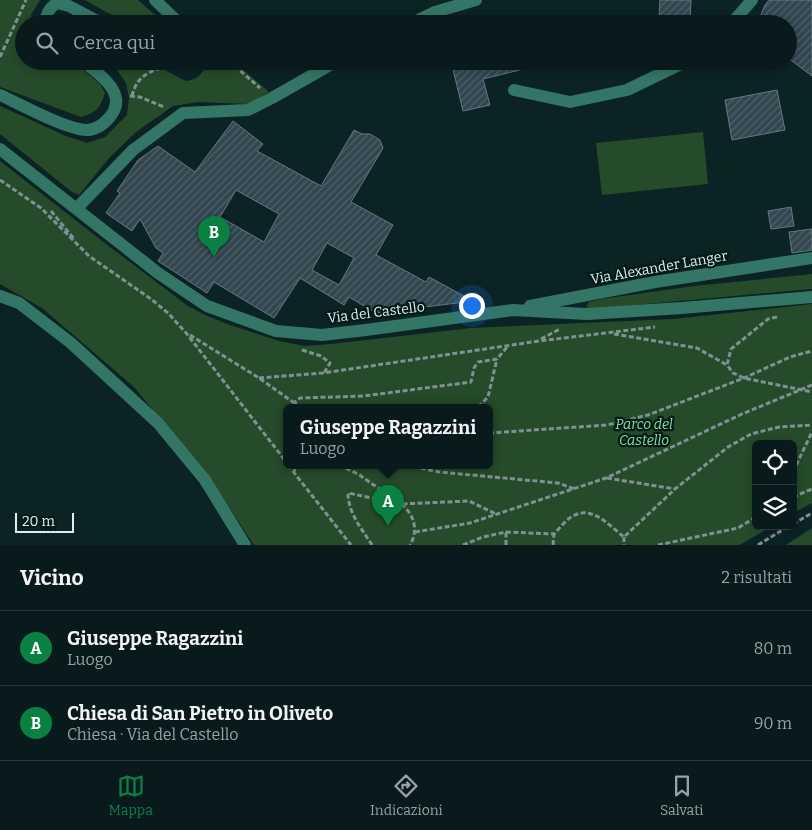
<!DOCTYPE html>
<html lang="it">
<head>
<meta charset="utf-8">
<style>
	body { margin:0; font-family:Bitter,serif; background:#122325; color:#f1f3f6 }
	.controls { position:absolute; right:15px; bottom:15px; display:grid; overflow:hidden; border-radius:8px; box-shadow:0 2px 8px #0003 }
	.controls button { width:45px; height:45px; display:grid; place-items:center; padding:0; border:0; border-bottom:1px solid #29383b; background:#091a1c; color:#f1f3f6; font:25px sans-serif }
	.scale { position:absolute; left:15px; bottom:12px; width:59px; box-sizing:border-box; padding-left:5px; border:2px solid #e0edee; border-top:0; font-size:14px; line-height:18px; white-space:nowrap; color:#e0edee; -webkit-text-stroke:4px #031a1b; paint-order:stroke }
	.you { position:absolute; left:471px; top:305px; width:18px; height:18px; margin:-12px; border:4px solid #fff; border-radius:50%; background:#1a73e8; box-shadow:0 0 0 8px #1a73e833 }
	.badge { display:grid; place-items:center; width:32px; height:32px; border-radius:50%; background:#0b8043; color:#fff; font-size:16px; font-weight:700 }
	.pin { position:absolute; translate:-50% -41px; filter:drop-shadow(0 1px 2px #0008) }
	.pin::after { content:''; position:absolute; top:26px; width:18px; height:15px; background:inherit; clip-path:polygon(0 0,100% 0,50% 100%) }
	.popup { position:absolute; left:283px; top:404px; width:210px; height:65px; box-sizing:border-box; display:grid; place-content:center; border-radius:8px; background:#091a1c; filter:drop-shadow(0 1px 4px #0005); font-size:16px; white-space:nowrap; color:#99a1a3 }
	.popup b { font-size:19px; color:#f1f3f6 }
	.popup::after { content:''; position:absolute; left:50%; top:100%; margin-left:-10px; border:10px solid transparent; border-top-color:#091a1c }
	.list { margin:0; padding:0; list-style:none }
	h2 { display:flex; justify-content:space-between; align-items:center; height:65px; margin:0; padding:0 20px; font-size:21px }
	h2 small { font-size:16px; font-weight:400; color:#99a1a3 }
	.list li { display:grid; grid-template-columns:32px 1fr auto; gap:15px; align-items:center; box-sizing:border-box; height:75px; padding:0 20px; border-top:1px solid #29383b }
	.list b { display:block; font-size:19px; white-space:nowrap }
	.list p { margin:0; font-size:16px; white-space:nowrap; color:#99a1a3 }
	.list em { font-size:16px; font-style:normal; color:#99a1a3 }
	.icon { flex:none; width:28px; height:28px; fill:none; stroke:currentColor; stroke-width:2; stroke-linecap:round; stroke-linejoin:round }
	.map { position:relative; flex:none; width:812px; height:545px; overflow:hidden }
	.search { position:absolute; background:#091a1c; box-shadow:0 2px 8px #0003; left:15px; right:15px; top:15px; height:55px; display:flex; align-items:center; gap:12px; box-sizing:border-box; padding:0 18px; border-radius:28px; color:#99a1a3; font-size:19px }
	.sheet { height:215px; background:#091a1c }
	nav { display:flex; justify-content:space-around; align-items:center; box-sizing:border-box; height:70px; border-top:1px solid #29383b; background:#091a1c; font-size:14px; color:#99a1a3 }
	nav a { display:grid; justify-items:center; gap:2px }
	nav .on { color:#0b8043 }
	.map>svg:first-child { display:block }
	.green { fill:#254b2a; fill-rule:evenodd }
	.building { fill:url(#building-hatch); stroke:#637883; fill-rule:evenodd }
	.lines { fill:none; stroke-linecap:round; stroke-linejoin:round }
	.path { stroke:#809193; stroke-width:3; stroke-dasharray:5 2.5; stroke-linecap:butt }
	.minor { stroke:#347665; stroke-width:12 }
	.labels { text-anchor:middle; stroke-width:4.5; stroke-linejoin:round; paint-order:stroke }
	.street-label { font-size:14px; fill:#e0edee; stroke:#031a1b }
	.park-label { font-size:14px; font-style:italic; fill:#8ce095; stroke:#031a1b }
</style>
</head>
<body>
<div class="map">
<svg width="812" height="545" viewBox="0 0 812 545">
	<defs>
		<pattern id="building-hatch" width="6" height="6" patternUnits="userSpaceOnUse" patternTransform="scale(1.25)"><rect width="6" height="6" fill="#32464f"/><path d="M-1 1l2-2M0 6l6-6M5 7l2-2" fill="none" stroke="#4f6169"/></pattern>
	</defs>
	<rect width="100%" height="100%" fill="#0c2325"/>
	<g class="green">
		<path d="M0,0H40L31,15L32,24H24V61H73L100,84L105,93C100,108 96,113 81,117L0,87Z"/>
		<path d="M85,0H138L165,24H128Z"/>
		<path d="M107,61H147L186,81C198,80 204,72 208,61H233L269,92L249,104L198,102L173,106L136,132L109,158L79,195L72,192L0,134V106L66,136L87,143L105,137L127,115L129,98L126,83L117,70Z"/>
		<path d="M703,132L708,184L602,195L596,143Z"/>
		<path d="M0,161L106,244L188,306L205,315L230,325L279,341L305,346L331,344L471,328L673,319L812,304V503L793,513V444H756V526H772L740,545H254L214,485L134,387L42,308L0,284ZM287,407H489V465H287Z"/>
		<path d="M812,274V289L591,309L586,307L589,302L601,299L694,286Z"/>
		<path d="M812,528V545H786Z"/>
	</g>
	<g class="building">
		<path d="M660,0H691L690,20L659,18Z"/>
		<path d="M769,0H812V76L788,58V24H757L765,5Z"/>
		<path d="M451,61H531L532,67L483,79L490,105L463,111Z"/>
		<path d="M777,90L785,130L732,140L725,100Z"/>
		<path d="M233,121L263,144L257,151L321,186L354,130L362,134H370L380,140L383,148L351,202L393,225L376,255L426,282L429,277L473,301L376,313L349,297L344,305L300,278L274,318L214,282L207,293L158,261L163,253L156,248L140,219L132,231L106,213L120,193L117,191L138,160L158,146L195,172ZM236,190L279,214L264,242L220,217ZM327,243L354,258L339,285L312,270Z"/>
		<path d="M791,207L794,226L771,229L768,211Z"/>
		<path d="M812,229V250L792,253L789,232Z"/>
	</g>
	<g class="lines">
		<g class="path">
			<path d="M0,57L26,0"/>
			<path d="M229,61L260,88"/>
			<path d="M130,96L140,97L164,107"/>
			<path d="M132,96C137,75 150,71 169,66"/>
			<path d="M0,180L41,208L89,256L151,299L168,313L187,334L287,463"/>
			<path d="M51,211L75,240"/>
			<path d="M777,317L768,319L731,349L727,365L733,373L744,378L812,392"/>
			<path d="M614,334L697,348L727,365"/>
			<path d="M190,335L259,378L300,407"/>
			<path d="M541,339L560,329"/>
			<path d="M302,350L321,356L330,363L324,373"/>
			<path d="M259,378L323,373L539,341L655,327"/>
			<path d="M296,405L295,402L300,398L364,396L471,382L474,368L478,362L497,359L508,346"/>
			<path d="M478,407L488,397L497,359"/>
			<path d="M489,433L607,425L648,415L744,378L790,357L812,351"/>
			<path d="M288,465L351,545"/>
			<path d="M339,465L358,474L401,504L469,501L496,514"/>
			<path d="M406,465L439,472L558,483L575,489"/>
			<path d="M294,472L296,465"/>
			<path d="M793,472L812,432"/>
			<path d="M607,478L675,489"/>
			<path d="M793,497L812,489"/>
			<path d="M793,524L812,513"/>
			<path d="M415,532L470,523L606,478L742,414L812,385"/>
			<path d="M624,537V545"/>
			<path d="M372,545C362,529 348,513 348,493L401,504C414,514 419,530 410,545"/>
			<path d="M463,545L483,537L506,532L554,534C560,528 567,518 575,515C593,506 611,527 624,537L675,489L728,447L751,434L779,427L812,425"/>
			<path d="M506,545V532"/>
			<path d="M553,545L554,534"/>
			<path d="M658,545L738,528L756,517"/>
			<path d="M758,545L789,526"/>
		</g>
		<g class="minor">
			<path d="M155,0L180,24"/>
			<path d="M46,24C45,14 49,8 57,3L69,6L103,24"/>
			<path d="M410,24L435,12L476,0"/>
			<path d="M731,24L752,0"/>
			<path d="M183,61H193"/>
			<path d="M514,90L570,102L627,90L687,61"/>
			<path d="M0,95C20,104 65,129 86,130C95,130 103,125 109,118C130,94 100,75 83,61"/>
			<path d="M0,149L158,273L207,306L276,331L322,335L366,330L513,310L587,314L682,308L812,297"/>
			<path d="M77,208L133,150L183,113L248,110L272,98L337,61"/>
			<path d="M0,296L19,303L71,343L158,423L205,480L245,545"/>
			<path d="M530,306L655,282L812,258"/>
		</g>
	</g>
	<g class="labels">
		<g class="street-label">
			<text transform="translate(659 267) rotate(-10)" y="5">Via Alexander Langer</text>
			<text transform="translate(376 312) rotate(-7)" y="5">Via del Castello</text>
		</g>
		<g class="park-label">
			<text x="644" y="429">Parco del<tspan x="644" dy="16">Castello</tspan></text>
		</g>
	</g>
</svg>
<div class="controls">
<button><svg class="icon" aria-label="locate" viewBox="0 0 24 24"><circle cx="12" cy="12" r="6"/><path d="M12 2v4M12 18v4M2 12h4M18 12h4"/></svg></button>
<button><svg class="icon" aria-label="layers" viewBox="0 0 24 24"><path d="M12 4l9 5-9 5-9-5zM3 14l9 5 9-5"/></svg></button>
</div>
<div class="scale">20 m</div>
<div class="you"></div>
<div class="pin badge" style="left:388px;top:526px">A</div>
<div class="popup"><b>Giuseppe Ragazzini</b>Luogo</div>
<div class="pin badge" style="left:214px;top:257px">B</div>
<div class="search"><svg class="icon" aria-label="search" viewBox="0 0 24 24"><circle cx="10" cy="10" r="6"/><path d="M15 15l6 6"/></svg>Cerca qui</div>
</div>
<section class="sheet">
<h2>Vicino<small>2 risultati</small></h2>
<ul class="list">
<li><span class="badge">A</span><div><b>Giuseppe Ragazzini</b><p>Luogo</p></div><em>80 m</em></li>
<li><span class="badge">B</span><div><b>Chiesa di San Pietro in Oliveto</b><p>Chiesa · Via del Castello</p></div><em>90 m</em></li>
</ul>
</section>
<nav>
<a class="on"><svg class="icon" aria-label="map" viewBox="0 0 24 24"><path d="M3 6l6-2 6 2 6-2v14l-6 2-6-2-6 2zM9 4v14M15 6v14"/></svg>Mappa</a>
<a><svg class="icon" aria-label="directions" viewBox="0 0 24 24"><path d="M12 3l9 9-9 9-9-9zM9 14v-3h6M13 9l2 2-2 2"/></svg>Indicazioni</a>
<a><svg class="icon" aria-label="saved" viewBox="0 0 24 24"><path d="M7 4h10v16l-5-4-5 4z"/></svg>Salvati</a>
</nav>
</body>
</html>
